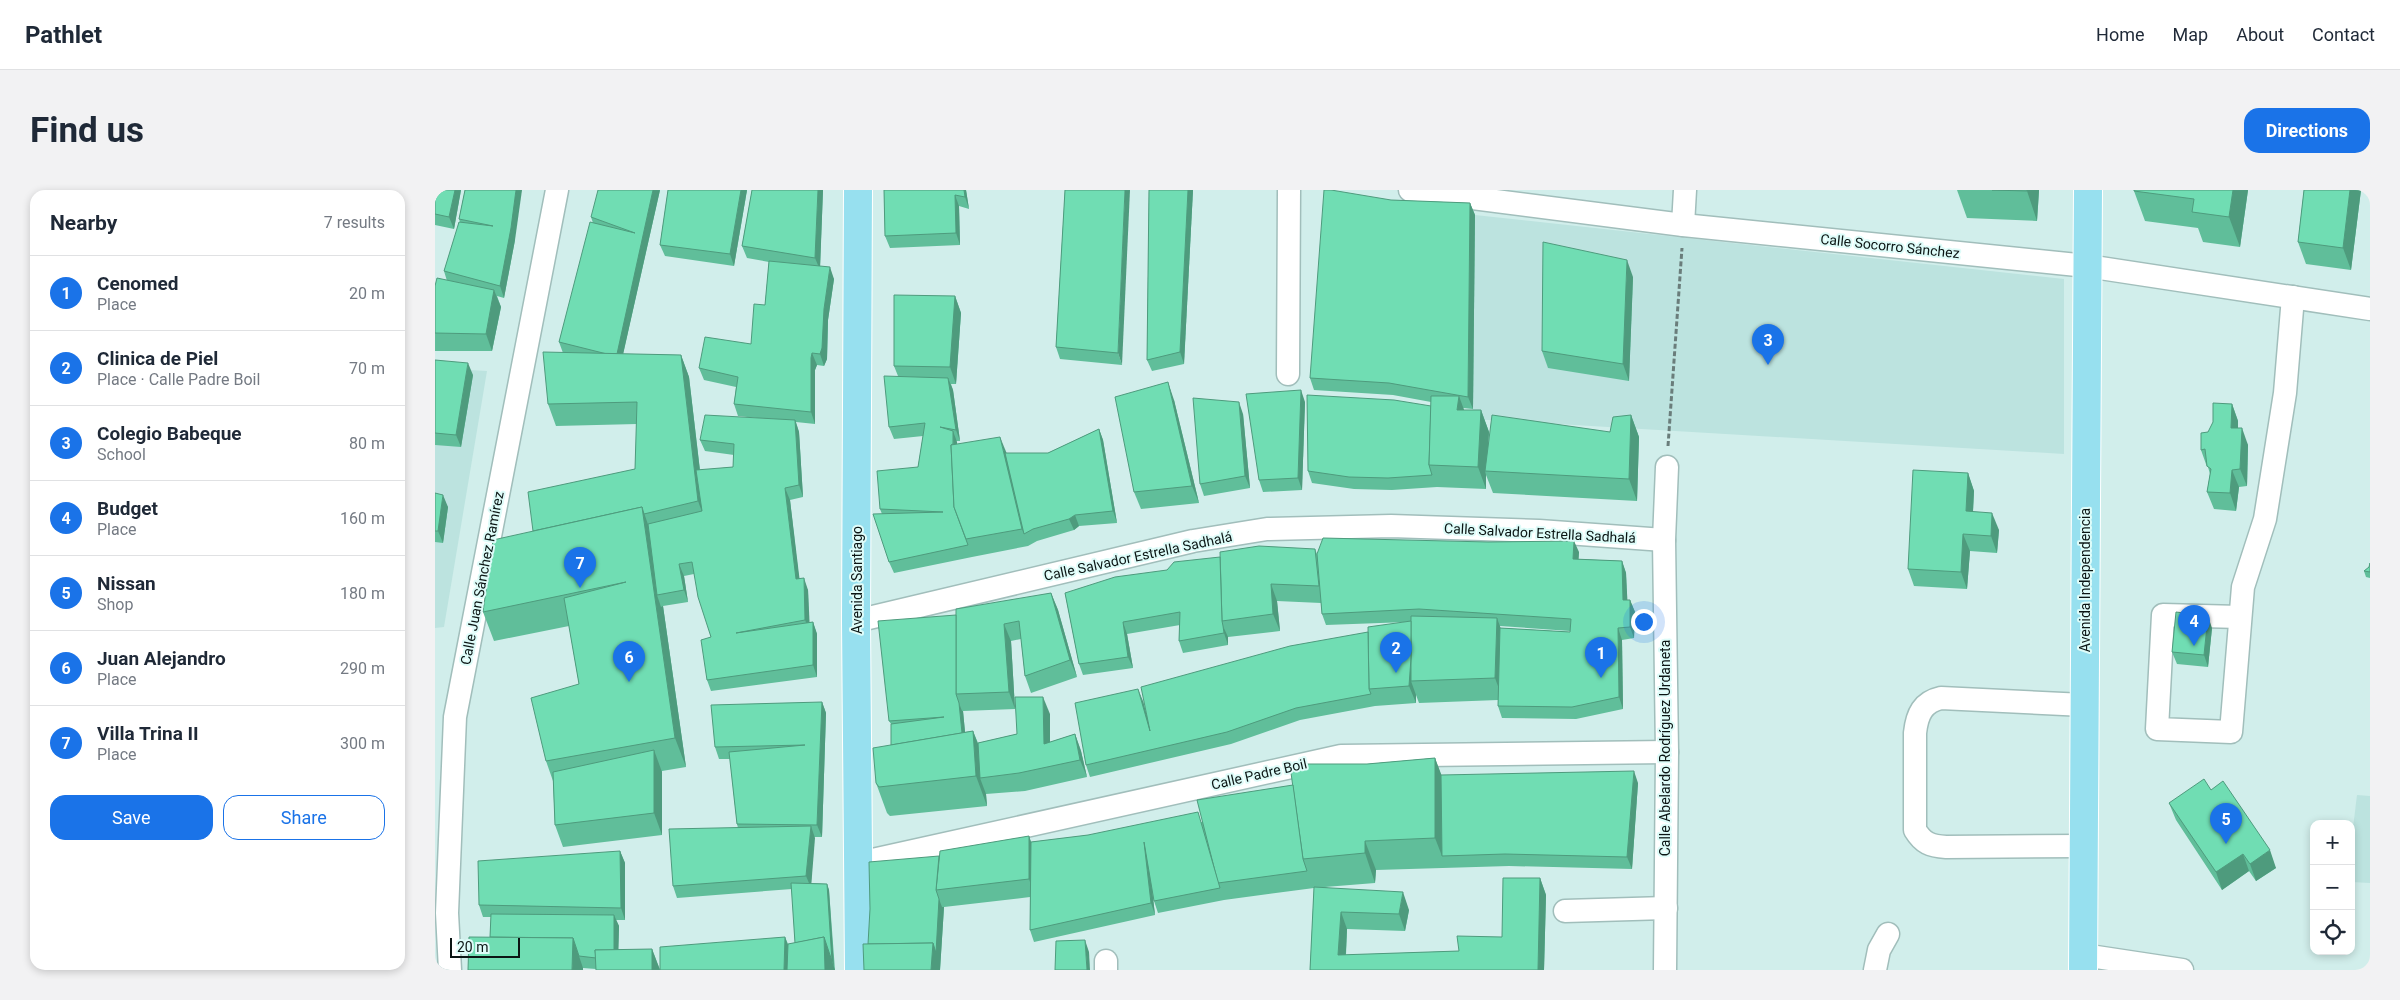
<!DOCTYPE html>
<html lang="en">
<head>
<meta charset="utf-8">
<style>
	body { margin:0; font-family:Roboto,sans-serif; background:#f2f2f3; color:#1f2937 }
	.controls { position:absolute; right:15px; bottom:15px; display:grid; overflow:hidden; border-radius:10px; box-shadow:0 2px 8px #0003 }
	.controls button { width:45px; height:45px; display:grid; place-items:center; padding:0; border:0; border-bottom:1px solid #e0e1e3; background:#fff; color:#1f2937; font:25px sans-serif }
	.scale { position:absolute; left:15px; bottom:12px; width:70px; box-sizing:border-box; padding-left:5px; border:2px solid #0b1514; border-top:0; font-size:14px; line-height:18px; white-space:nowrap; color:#0b1514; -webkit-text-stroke:4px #defcf9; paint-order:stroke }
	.you { position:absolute; left:1208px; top:431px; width:18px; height:18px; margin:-12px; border:4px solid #fff; border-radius:50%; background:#1a73e8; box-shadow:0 0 0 8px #1a73e833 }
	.badge { display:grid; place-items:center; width:32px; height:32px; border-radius:50%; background:#1a73e8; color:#fff; font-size:16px; font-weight:700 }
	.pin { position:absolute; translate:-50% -41px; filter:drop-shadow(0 1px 2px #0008) }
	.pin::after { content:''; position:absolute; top:26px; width:18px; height:15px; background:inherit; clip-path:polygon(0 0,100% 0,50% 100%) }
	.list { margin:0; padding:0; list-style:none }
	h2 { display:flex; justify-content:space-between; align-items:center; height:65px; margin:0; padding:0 20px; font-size:21px }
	h2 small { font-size:16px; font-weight:400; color:#747a83 }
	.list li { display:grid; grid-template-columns:32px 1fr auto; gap:15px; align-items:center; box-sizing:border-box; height:75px; padding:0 20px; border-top:1px solid #e0e1e3 }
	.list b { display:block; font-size:19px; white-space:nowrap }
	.list p { margin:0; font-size:16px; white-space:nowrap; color:#747a83 }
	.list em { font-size:16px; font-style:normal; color:#747a83 }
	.actions { display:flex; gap:10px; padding:15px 20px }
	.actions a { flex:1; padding:11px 0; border:1px solid #1a73e8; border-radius:15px; text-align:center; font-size:18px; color:#1a73e8 }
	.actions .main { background:#1a73e8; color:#fff }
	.icon { flex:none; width:28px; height:28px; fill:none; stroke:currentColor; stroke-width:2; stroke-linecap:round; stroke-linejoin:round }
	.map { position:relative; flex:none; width:1935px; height:780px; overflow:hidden; border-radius:15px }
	header { display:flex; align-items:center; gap:30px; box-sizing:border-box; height:70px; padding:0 25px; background:#fff; border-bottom:1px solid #e0e1e3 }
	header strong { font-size:24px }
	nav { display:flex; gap:28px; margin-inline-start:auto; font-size:18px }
	.intro { display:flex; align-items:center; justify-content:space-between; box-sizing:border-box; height:120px; padding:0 30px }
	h1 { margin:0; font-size:35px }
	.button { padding:12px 22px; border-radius:15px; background:#1a73e8; color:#fff; font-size:18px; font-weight:700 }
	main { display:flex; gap:30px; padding:0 30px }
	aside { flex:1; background:#fff; border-radius:15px; box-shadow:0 2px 8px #0003 }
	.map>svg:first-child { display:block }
	.built { fill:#bce3df }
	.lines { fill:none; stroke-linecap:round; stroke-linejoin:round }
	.minor-casing { stroke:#a1bebb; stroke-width:25 }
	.major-casing { stroke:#fff; stroke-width:30 }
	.path { stroke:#6a7d7b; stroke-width:3; stroke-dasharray:5 2.5; stroke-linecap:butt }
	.minor { stroke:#fff; stroke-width:22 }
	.major { stroke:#97e0ef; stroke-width:28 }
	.wall { fill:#60be9a; fill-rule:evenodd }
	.shaded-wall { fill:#4e9b7d }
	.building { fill:#70ddb3; stroke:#4e9b7d }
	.labels { text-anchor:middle; stroke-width:4; stroke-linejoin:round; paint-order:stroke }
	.street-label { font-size:14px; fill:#0b1514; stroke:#defcf9 }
</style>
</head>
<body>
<header>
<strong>Pathlet</strong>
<nav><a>Home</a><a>Map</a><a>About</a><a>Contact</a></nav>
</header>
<div class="intro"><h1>Find us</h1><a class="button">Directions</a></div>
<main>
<aside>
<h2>Nearby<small>7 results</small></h2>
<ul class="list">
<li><span class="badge">1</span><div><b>Cenomed</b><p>Place</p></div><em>20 m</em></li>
<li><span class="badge">2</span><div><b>Clinica de Piel</b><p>Place · Calle Padre Boil</p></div><em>70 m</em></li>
<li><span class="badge">3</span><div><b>Colegio Babeque</b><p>School</p></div><em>80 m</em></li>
<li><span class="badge">4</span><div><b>Budget</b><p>Place</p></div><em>160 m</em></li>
<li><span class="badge">5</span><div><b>Nissan</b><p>Shop</p></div><em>180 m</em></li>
<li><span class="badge">6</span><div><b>Juan Alejandro</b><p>Place</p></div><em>290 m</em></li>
<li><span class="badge">7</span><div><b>Villa Trina II</b><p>Place</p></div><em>300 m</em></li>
</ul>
<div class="actions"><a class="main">Save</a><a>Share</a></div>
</aside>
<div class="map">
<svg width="1935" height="780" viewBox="0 0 1935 780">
	<rect width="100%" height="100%" fill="#d1eeeb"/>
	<g class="built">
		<path d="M1040,25L1629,89V264L1037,229Z"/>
		<path d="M0,178L52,181L9,437L0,438Z"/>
		<path d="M1922,605L1935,606V693L1916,692V654Z"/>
	</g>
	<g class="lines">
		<defs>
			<g id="minor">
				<path d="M975,0L1248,35L1652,76L1935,119"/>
				<path d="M1248,35L1250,0"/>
				<path d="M853,184L854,0"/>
				<path d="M1805,427L1728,425L1722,539L1796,542L1808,397L1830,329L1850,203L1858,107"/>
				<path d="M421,431L758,351L832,339L956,336L1104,341L1229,350"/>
				<path d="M1648,656L1511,657C1495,656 1488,653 1480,640V543C1482,524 1488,512 1506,508L1649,515"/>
				<path d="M424,673L906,566L1232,562"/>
				<path d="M1130,721L1231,718"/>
				<path d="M1648,765L1747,780"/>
				<path d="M15,780L12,723L20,527L122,0"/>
				<path d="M671,780V771"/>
				<path d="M1230,780L1232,562L1229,350L1232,277"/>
				<path d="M1440,780L1444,760L1453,744"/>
			</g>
			<g id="major">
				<path d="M423,0L421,431L424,780"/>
				<path d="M1648,780L1653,0"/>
			</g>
		</defs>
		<use href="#minor" class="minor-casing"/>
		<use href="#major" class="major-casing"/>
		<path class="path" d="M1233,256L1247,58"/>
		<use href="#minor" class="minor"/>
		<use href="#major" class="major"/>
	</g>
	<g class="wall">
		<path d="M0,0H26L19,39L0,35Z"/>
		<path d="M30,0L80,50L69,108L62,106L66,117L57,161H0V96L12,91L9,81L25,32L24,29Z"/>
		<path d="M225,0L188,164L246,165L254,187L265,280L298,277L299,265L270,261L265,250L331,229L303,226L299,214L301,197L269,190L264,178L316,154L330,115L334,72L312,68L307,56L317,0H388L385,76L399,89L393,130L392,169L389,176L382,175L380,180V234L361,232L364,242L368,307L355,310L364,389L373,400L374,433L378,432L382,444V487L276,501L272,490L276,447L259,384L249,386L253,412L228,416L251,577L227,581V645L128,657L120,635L118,591L111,571L144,494L134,436L59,451L48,422L98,341L200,279L202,234L121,236L113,214L128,163L124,152L158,33L156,27Z"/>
		<path d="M233,0H312L299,76L230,66L225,55Z"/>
		<path d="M449,0H531L534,19L524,16L525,55L455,58L450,46Z"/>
		<path d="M630,0L687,175L625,169L621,157Z"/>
		<path d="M714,0H758L749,174L717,181L712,170Z"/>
		<path d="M1522,0H1604L1602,31L1532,28Z"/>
		<path d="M1813,0L1805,57L1768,52L1763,38L1710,31L1699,1Z"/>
		<path d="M1869,0H1926L1916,80L1871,74L1863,52Z"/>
		<path d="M956,10L1035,13L1040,25L1038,219L1028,218L1029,220H1046L1054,242L1053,253L1175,242L1196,225L1204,247L1202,311L1058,303L1051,285V299L1002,297L957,300L919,299L877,293L873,281L996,216V212L958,205L879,200L875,188Z"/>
		<path d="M1198,87L1194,191L1113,178L1107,161Z"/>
		<path d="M520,106L526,123L521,194H516L518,200L525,251H521L522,254L571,263H613L664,239L668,250L682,333L644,336L639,340L602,351L593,356L537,367L459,383L454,372L447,324L445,319L483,277L488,246L459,249L454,237L463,186L459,176Z"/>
		<path d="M0,170L38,185L26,257L0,255Z"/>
		<path d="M739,210L764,313L706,319L699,302Z"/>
		<path d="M870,212L867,300L828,302L824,290Z"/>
		<path d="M1797,214L1803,231V238L1813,255L1812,296L1804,297L1801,321L1779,319L1772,302L1775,284L1773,277H1772L1766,260L1773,242Z"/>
		<path d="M808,224L815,298L769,306L765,294Z"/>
		<path d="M1533,283L1539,301L1538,322L1564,340L1562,363L1535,361L1532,399L1479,396L1473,379Z"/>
		<path d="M0,303L13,317L8,353L0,352Z"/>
		<path d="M880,359L882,364L1144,362L1143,369L1187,371L1191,383L1192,410H1195L1200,422L1199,448L1187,450L1188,519L1141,529L1067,528L1063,516V510L984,513L981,505V513L940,516L865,530L796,554L655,587L651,575L708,511L712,526L933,442L972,432L891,435L887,424L886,413L842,411L845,441L793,447V455L748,463L744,451L745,435L692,444L698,478L648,485L644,474L630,403ZM1065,436L1135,441V442L1065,438Z"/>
		<path d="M1935,373V388L1931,387L1929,381L1934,377Z"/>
		<path d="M616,403L623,420L642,487L596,503L590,486L586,449L576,451L580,519L528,521L530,542L538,541L543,553L582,544L615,524V552L640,544L646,561L652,587L590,601L551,604L552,616L455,626L452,623L441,593L456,555V534L454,531L521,425Z"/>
		<path d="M1777,438L1773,477L1742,474L1737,462Z"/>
		<path d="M387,512L391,523L387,647H379L376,693L392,694L394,700L400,780H225L350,747L353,754L360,753L357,699L242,708L238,696L303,638L302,634L295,569H284L280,557Z"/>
		<path d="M1000,568L1006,585L1203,593L1197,679L1074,676L941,680L940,693L890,697L974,720L970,741L912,739L911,765L1024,761L1067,747L1105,688L1111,705L1109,780H875L879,698L789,710L723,723L719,711L717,700L720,725L599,752L595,740V707L509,717L505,780H429L504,666L594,646L596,652L767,632L858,595L932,574Z"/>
		<path d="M1776,600L1841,678L1821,691L1814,681L1787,700L1741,630L1734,613Z"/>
		<path d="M185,661L190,673V730H181L184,736L183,760L217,759L225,780L161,779L148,778L55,747L56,727H48L44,715Z"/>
	</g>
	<g class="shaded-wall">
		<path d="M20,0H26L19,39L14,27Z"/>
		<path d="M81,0H87L80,50L69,108L65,96Z"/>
		<path d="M218,0H225L185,178L181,166Z"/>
		<path d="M306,0H312L299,76L295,64Z"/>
		<path d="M383,0H388L385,80L380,68Z"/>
		<path d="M529,0H531L534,19L530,7Z"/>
		<path d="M690,0H695L687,175L683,163Z"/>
		<path d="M753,0H758L749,174L745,162Z"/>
		<path d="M1592,0H1604L1602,31L1592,1Z"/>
		<path d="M1798,0H1813L1805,57L1794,27Z"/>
		<path d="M1915,0H1926L1916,80L1908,58Z"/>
		<path d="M520,5L524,16L525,55L521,43Z"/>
		<path d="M1035,13L1040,25L1038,219L1033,207Z"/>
		<path d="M1192,70L1198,87L1194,191L1188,174Z"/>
		<path d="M395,77L399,89L393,130L392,169L389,176L385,164L389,119Z"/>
		<path d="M59,100L66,117L57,161L51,144Z"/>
		<path d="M520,106L526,123L521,194L515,177Z"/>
		<path d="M377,163L382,175L380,180V234L376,222V168Z"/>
		<path d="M246,165L254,187L271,333L263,311Z"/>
		<path d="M33,173L38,185L26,257L21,245Z"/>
		<path d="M513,188L518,200L525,251L521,240Z"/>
		<path d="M733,192L739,210L764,313L757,296Z"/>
		<path d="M866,200L870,212L867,300L863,288Z"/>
		<path d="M1024,206L1032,228L1022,220Z"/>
		<path d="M804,212L808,224L815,298L810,286Z"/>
		<path d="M1797,214L1803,231V255L1796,238Z"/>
		<path d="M1046,220L1054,242L1052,281H1050L1051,285V299L1043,277Z"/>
		<path d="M1196,225L1204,247L1202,311L1194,289Z"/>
		<path d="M360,230L364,242L368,307L364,295Z"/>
		<path d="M1807,238L1813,255L1812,296L1805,279Z"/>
		<path d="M664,239L668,250L682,333L678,321Z"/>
		<path d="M518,241L522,252L525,334L521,322Z"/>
		<path d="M565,247L572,264L589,344L587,339Z"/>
		<path d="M1797,280L1804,297L1801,321L1795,303Z"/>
		<path d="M1533,283L1539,301L1537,339L1531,321Z"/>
		<path d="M350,298L355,310L366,401L361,389Z"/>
		<path d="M8,305L13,317L8,353L3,341Z"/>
		<path d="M207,317L217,346L222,405L226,417L228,416L251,577L240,548Z"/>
		<path d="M1557,323L1564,340L1562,363L1556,346Z"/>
		<path d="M640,325L644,336L639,340L634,329Z"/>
		<path d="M1528,344L1535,361L1532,399L1526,382Z"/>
		<path d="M1139,351L1144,362L1143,381L1138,369Z"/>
		<path d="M1187,371L1191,383L1193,422L1188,410Z"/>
		<path d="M244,374L249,386L253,412L249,400Z"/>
		<path d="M369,388L373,400L375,442L370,430Z"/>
		<path d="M836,394L842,411L845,441L838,424Z"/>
		<path d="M616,403L623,420L642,487L635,470Z"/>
		<path d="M1195,410L1200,422L1199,448L1195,437Z"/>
		<path d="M1773,426L1777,438L1773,477L1769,465Z"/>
		<path d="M1062,428L1070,450L1068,510L1060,488Z"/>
		<path d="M978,431L976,491L981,505V513L974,496Z"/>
		<path d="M378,432L382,444V487L378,475Z"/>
		<path d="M688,432L692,444L698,478L693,467Z"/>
		<path d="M569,434L576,451L580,519L574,502Z"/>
		<path d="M788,436L793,447V455L789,443Z"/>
		<path d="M1183,438L1187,450L1188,519L1184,507Z"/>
		<path d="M703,499L708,511L719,553L715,541Z"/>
		<path d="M608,507L615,524V571L609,554Z"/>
		<path d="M387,512L391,523L387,647L382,635Z"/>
		<path d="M524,513L527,521H528L533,573L529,561Z"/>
		<path d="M538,541L549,570L545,588L551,604L552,616L541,586Z"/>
		<path d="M640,544L646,561L652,587L645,570Z"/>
		<path d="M219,560L227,582V645L219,623Z"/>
		<path d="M1000,568L1011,597L1007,666L1000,648Z"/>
		<path d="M1199,581L1203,593L1197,679L1192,667Z"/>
		<path d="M376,636L380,648L376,698L371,686Z"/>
		<path d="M594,646L600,664V706L594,689Z"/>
		<path d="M930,651L941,680L940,693L930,663Z"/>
		<path d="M709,652L713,664L720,725L716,713Z"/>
		<path d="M1835,660L1841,678L1821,691L1815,674Z"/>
		<path d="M185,661L190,673V730L186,718Z"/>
		<path d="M1808,664L1814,681L1787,700L1781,682Z"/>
		<path d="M1105,688L1111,705L1109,780H1103Z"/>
		<path d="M392,694L394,700L399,777L397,771Z"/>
		<path d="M968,702L974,720L970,741L964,724Z"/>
		<path d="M504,709L507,717H509L505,780H496L498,753Z"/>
		<path d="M906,722L912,739L910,780L903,765Z"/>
		<path d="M179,725L184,736L183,780L179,769Z"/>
		<path d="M350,747L362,780H349Z"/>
		<path d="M389,747L400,780H390Z"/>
		<path d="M138,748L148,778V780H137Z"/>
		<path d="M650,750L654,762L655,780H652Z"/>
		<path d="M217,759L225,780H217Z"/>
	</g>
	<g class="building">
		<path d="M0,0H20L14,27L0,24Z"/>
		<path d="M30,0H81L76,38L65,96L9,81L24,32L58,36L24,29Z"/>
		<path d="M163,0H218L182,164H172L124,152L155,32L200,43L156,27Z"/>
		<path d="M233,0H306L295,64L225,55Z"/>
		<path d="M317,0H383L380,68L307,56Z"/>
		<path d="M449,0H529L530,7L520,5L521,43L450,46Z"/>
		<path d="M630,0H690L683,163L621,157Z"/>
		<path d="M714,0H753L745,162L712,170Z"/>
		<path d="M889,0H896L956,10L1035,13L1033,207L954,193L875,188Z"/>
		<path d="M1557,0H1592V1Z"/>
		<path d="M1699,0H1798L1794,27L1757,22L1759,9L1699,1Z"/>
		<path d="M1869,0H1915L1908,58L1863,52Z"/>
		<path d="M1108,52L1192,70L1188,174L1107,161Z"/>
		<path d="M334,71L395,77L389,119L387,158L385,164L377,163L376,168V222L299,214L303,187L264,178L270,147L316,154L319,114L330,115Z"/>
		<path d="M2,88L59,100L51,144L0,143V96Z"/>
		<path d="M459,105L520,106L515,177L459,176Z"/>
		<path d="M108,162L246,165L263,311L209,324L207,317L98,341L93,302L200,279L202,212L113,214Z"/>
		<path d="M0,170L33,173L21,245L0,243Z"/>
		<path d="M449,186L513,188L521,240L505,237L518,241V254L516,255L519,317L533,355L454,372L438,324L508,322L445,319L442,281L483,277L490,233L454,237Z"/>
		<path d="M733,192L757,296L699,302L680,207Z"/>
		<path d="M866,200L863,288L824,290L811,204Z"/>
		<path d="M872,205L959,210L996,216L994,275L997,285L953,288L914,287L873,281Z"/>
		<path d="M996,206H1024L1022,220H1046L1043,277L994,275Z"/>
		<path d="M758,208L804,212L810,286L765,294Z"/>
		<path d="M1778,213L1797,214L1796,238H1807L1805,279L1797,280L1795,303L1772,302L1776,279L1772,276L1770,259L1766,260V243L1773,242L1778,232Z"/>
		<path d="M270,225L360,230L364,295L350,298L361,389L369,388L370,430L301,443L378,432V475L272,490L266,450L276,447L263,407L257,372L244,374L249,400L222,405L213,334L267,321L261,280L298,277L299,254L265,250Z"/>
		<path d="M1057,225L1175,242L1178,227L1196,225L1194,289L1050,281Z"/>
		<path d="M664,239L678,321L640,325L634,329L598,339L589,344L570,263H613Z"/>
		<path d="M565,247L587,339L531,349L519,317L516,255Z"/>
		<path d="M1478,280L1533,283L1531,321L1557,323L1556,346L1528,344L1526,382L1473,379Z"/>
		<path d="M0,303L8,305L3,341H0Z"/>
		<path d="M207,317L240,548L111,571L96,508L144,494L129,408L191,392L48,422L58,350Z"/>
		<path d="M888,348L1053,352L1139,351L1138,369L1187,371L1188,410H1195V437L1183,438L1184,507L1137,517L1063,516L1065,438L1135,442L1136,429L984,419L887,424L882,364Z"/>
		<path d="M824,356L880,359L884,396L836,394L838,424L787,431L785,362Z"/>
		<path d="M785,367L787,431L788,436L789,443L744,451L745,422L688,432L693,467L644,474L630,403L680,387L732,380L739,372Z"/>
		<path d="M1935,373V382L1929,381L1934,377Z"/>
		<path d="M616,403L635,470L590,486L584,431L569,434L574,502L521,504V419Z"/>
		<path d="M1741,422L1773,426L1769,465L1737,462Z"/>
		<path d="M521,425V504L524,513L527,543L456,555V534L509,527L454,531L443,431Z"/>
		<path d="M976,426L1062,428L1060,488L976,491Z"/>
		<path d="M976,431V468L974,496L934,499L933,437Z"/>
		<path d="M933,442L934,499L936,504L861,518L792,542L651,575L640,513L703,499L715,541L706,497L855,456Z"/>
		<path d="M580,507H608L609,554L640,544L645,570L584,583L545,588L543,553L582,544Z"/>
		<path d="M387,512L382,635L302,634L294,562L370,555L280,557L276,515Z"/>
		<path d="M538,541L541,586L444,597L441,593L438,558Z"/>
		<path d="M219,560V623L120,635L118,582Z"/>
		<path d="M1000,568V648L930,651V663L868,669L856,583L868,574H932Z"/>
		<path d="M1199,581L1192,667L1070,664L1007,666L1006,585Z"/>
		<path d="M1769,589L1776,600L1788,591L1835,660L1815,674L1808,664L1781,682L1734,613Z"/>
		<path d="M858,595L868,669L872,681L783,693L762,610Z"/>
		<path d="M763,622L785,698L719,711L709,652L716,713L595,740L596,652L653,645Z"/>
		<path d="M376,636L371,686L238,696L234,639Z"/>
		<path d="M594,646V689L501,700L505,661Z"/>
		<path d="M185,661L186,718L44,715L43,671Z"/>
		<path d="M504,666L501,700L504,709L501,763L498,753L433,754L435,719L434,672Z"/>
		<path d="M1068,688H1105L1103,780H875L879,697L968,702L964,724L906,722L903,765L1024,761L1022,746L1067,747Z"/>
		<path d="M356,693L392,694L397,771L389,747L360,753Z"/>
		<path d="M56,724L179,725V760H160L161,768L144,766L138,748L55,747Z"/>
		<path d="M34,747L138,748L137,780H33Z"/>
		<path d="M350,747L349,780H225V757Z"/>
		<path d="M389,747L390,780H352L353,754Z"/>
		<path d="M650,750L652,780H620L621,751Z"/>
		<path d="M498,753L496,780H429L428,754Z"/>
		<path d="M217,759V780H161L160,760Z"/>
	</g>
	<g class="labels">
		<g class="street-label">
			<text transform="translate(1455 56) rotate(6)" y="5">Calle Socorro Sánchez</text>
			<text transform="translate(1105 343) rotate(3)" y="5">Calle Salvador Estrella Sadhalá</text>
			<text transform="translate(703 366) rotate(-12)" y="5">Calle Salvador Estrella Sadhalá</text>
			<text transform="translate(47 388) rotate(-79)" y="5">Calle Juan Sánchez Ramírez</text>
			<text transform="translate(422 390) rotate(-90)" y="5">Avenida Santiago</text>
			<text transform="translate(1650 390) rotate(-90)" y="5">Avenida Independencia</text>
			<text transform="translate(1230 558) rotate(-90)" y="5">Calle Abelardo Rodríguez Urdaneta</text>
			<text transform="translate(824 584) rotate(-13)" y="5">Calle Padre Boil</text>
		</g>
	</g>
</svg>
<div class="controls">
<button>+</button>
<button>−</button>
<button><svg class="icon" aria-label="locate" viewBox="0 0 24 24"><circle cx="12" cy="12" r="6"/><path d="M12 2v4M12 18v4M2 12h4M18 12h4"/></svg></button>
</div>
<div class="scale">20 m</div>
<div class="you"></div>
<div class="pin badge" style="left:1166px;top:488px">1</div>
<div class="pin badge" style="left:961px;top:483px">2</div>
<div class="pin badge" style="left:1333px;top:175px">3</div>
<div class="pin badge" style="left:1759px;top:456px">4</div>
<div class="pin badge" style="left:1791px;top:654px">5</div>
<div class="pin badge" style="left:194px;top:492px">6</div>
<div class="pin badge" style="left:145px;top:398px">7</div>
</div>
</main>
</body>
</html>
